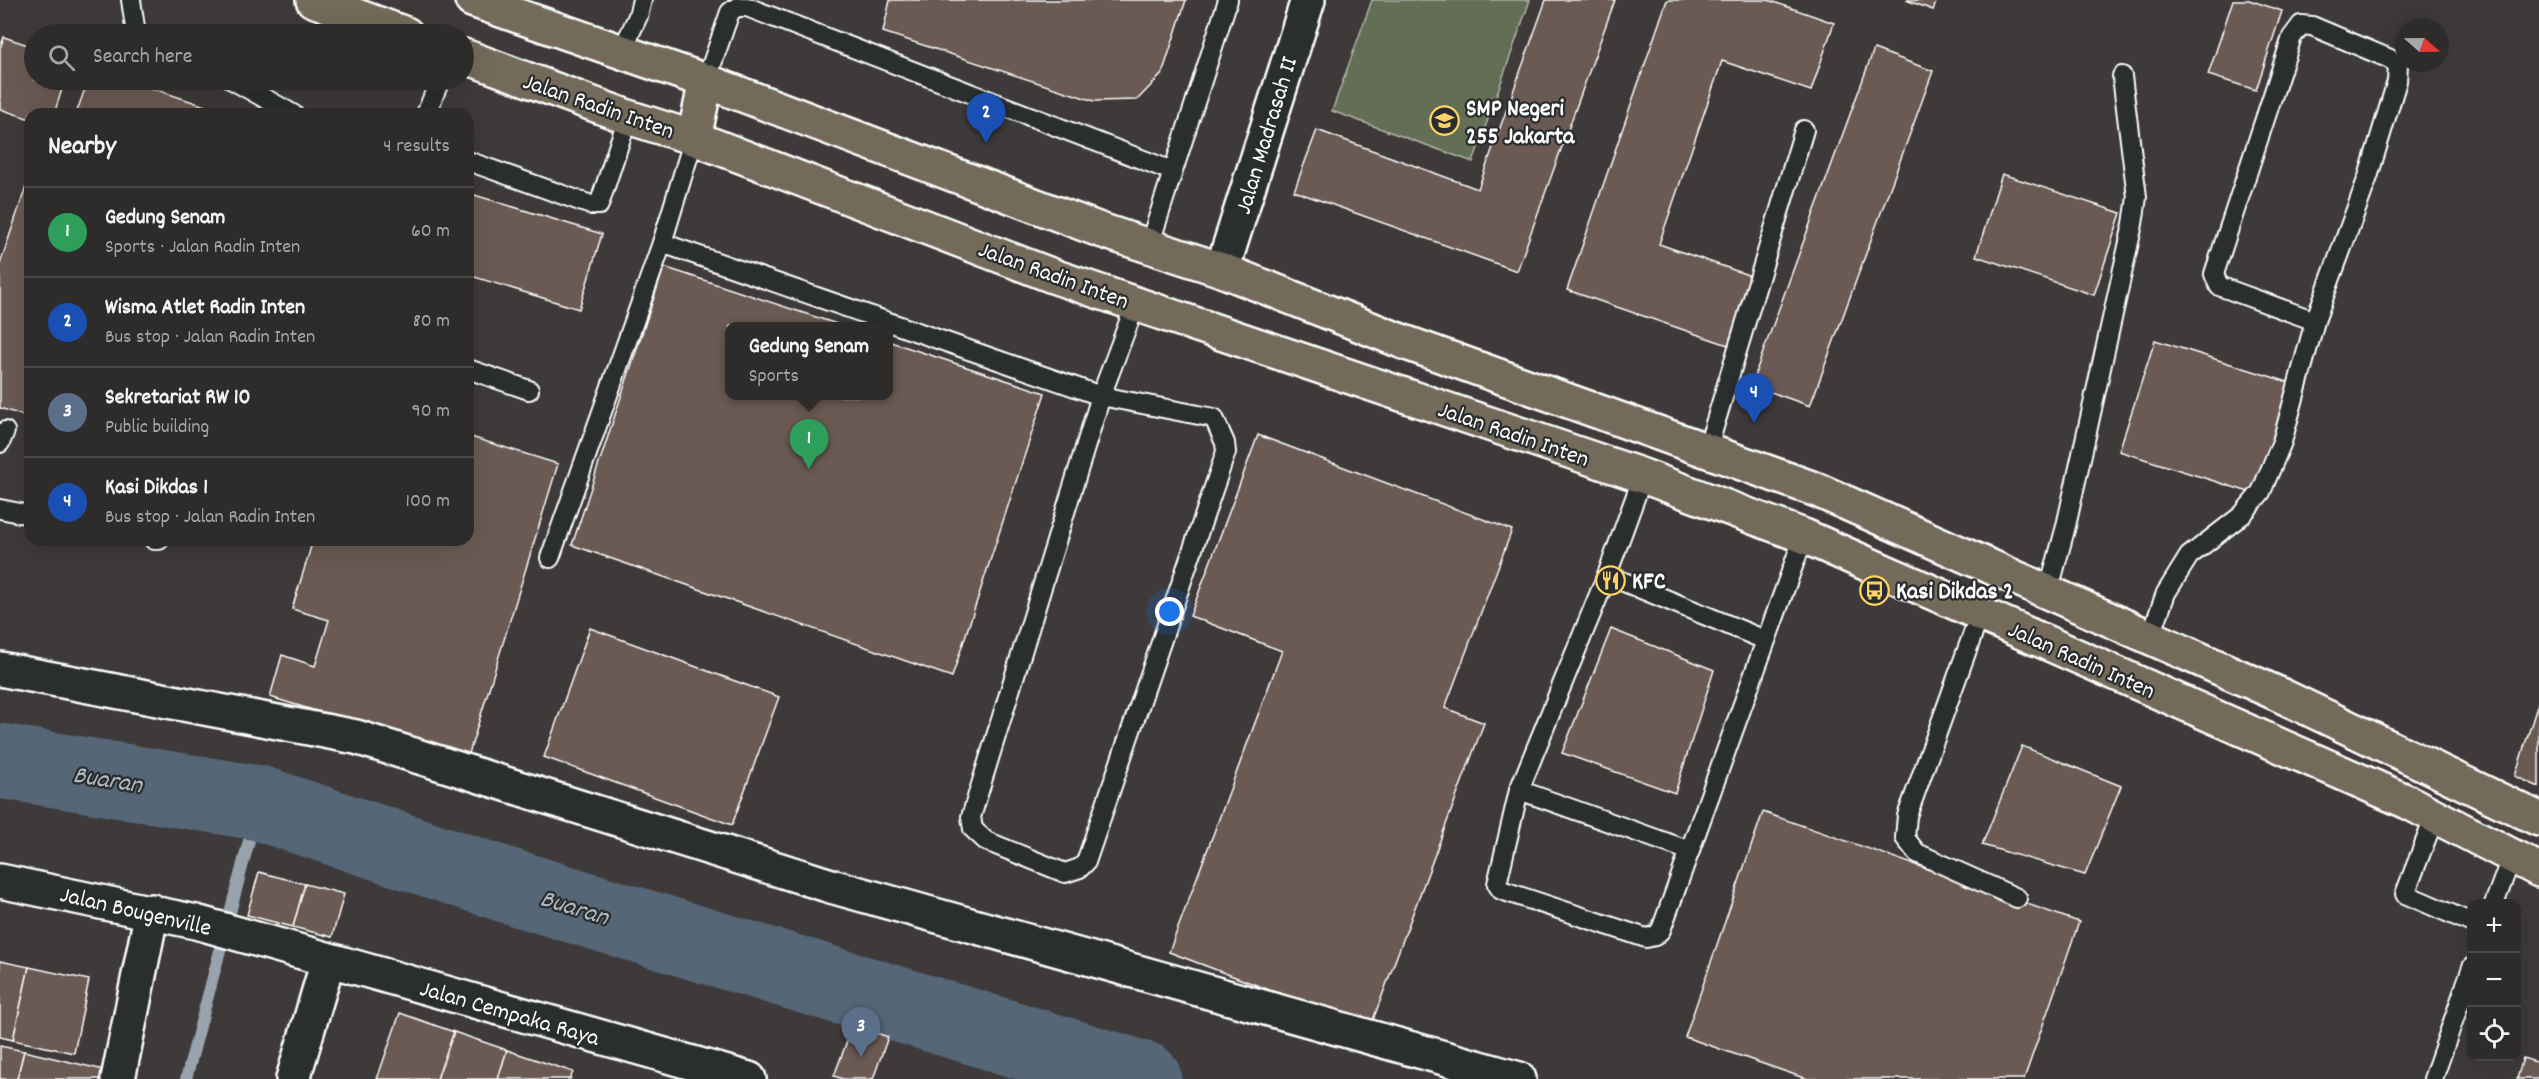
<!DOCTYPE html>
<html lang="en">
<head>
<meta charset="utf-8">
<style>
	body { margin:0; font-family:Dekko,sans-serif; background:#363433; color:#f1f3f6 }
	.controls { position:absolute; right:18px; bottom:18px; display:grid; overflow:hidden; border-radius:12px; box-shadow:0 6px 24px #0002 }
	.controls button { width:54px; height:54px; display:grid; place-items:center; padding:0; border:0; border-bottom:2px solid #494847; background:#2e2c2b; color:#f1f3f6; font:30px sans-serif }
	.compass { position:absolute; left:2395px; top:18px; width:54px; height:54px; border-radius:50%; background:#2e2c2b; box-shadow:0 6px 24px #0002; rotate:110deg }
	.you { position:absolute; left:1170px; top:612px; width:21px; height:21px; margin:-15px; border:4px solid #fff; border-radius:50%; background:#1a73e8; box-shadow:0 0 0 9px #1a73e833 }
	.badge { display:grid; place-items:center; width:39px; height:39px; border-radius:50%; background:#95b2f1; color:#fff; font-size:20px; font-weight:700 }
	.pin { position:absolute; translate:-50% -50px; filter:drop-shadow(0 2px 3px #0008) }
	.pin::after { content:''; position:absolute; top:32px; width:21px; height:18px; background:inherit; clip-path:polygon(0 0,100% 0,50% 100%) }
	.popup { position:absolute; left:725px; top:322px; width:168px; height:78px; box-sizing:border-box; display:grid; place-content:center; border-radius:12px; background:#2e2c2b; filter:drop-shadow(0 2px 4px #0005); font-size:20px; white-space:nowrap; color:#a7a7a9 }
	.popup b { font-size:22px; color:#f1f3f6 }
	.popup::after { content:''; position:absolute; left:50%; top:100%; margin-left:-12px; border:12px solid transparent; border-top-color:#2e2c2b }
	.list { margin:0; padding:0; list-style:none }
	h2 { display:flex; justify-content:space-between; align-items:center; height:78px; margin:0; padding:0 24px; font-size:26px }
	h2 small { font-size:20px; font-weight:400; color:#a7a7a9 }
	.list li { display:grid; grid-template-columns:39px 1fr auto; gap:18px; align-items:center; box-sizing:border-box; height:90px; padding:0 24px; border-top:2px solid #494847 }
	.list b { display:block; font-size:22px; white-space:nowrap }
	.list p { margin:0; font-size:20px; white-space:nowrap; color:#a7a7a9 }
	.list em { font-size:20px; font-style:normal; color:#a7a7a9 }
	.icon { flex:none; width:33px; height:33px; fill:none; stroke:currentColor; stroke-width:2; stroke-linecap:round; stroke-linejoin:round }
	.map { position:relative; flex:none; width:2539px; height:1079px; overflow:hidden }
	.search { position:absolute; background:#2e2c2b; box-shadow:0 6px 24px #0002; left:24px; top:24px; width:450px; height:66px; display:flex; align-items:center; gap:15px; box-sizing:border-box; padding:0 21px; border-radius:33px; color:#a7a7a9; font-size:22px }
	.panel { position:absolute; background:#2e2c2b; box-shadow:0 6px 24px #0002; left:24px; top:108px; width:450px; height:438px; border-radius:18px }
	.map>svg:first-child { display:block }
	.green { fill:#636e54; stroke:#b1b6aa; stroke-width:1.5 }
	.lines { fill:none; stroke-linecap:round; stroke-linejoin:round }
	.stream { stroke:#98a3ad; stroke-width:12 }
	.river { stroke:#546676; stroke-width:75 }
	.building { fill:#6a5a52; stroke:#fff; stroke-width:1.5 }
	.lane-casing { stroke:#fff; stroke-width:22 }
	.street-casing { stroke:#fff; stroke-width:38 }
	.primary-casing { stroke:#fff; stroke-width:38 }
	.lane { stroke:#2a2d2e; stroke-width:18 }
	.street { stroke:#2a2d2e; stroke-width:33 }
	.primary { stroke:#736b5a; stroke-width:33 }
	.labels { text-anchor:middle; stroke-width:4.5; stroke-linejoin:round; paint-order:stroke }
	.street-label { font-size:24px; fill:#fff; stroke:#2a2d2e }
	.poi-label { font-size:24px; font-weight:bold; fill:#fff; stroke:#2a2d2e; text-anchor:start }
	.water-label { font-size:26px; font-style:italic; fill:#b2bac1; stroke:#2a2d2e }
</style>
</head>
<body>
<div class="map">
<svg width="2539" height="1079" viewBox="0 0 2539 1079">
	<rect width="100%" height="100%" fill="#3d3a39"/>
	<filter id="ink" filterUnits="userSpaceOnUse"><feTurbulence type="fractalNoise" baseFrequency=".0167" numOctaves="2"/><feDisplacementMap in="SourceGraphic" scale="12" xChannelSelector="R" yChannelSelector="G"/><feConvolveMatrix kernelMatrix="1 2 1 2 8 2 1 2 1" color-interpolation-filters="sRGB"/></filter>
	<g filter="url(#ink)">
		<path class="green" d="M1372,0H1530L1473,162L1332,111Z"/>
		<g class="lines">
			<path class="stream" d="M186,1079L259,803"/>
			<path class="river" d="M0,761L259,803L506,885L1144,1079"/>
		</g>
		<g class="building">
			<path d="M890,0H1186L1162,74L1137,100L1094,101L883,32Z"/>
			<path d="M1546,0H1615L1517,271L1294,191L1317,130L1478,189Z"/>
			<path d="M1667,0H1768L1834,23L1811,91L1722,61L1659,244L1751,276L1728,345L1567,290Z"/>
			<path d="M1906,0H1937L1933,10Z"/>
			<path d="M2233,0H2249L2282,11L2256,90L2208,75Z"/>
			<path d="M4,37L34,47V80H65L54,114H30V119L0,109V48Z"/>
			<path d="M1874,49L1933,71L1810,406L1751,385Z"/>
			<path d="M88,80H127L229,114H76Z"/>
			<path d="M2002,174L2121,213L2094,295L1976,256Z"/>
			<path d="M30,175V418L0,408V264Z"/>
			<path d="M468,193L602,234L579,309L468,275Z"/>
			<path d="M664,267L843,326H730V396H888V341L1045,393L952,677L572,545Z"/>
			<path d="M2155,340L2291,383L2255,494L2119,451Z"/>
			<path d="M1258,435L1512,530L1445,708L1484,723L1370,1028L1169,952L1282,651L1190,616Z"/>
			<path d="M468,436L558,464L468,757L270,697L282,655L315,666L329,620L292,609L313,540H468Z"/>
			<path d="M590,628L779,697L732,825L544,757Z"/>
			<path d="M1611,629L1714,670L1675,793L1562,753Z"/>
			<path d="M2539,700V787L2515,776Z"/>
			<path d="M2022,746L2121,786L2085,875L1982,845Z"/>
			<path d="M1763,812L2079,922L2024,1079H1807L1685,1037Z"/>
			<path d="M259,872L305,884L293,927L247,915Z"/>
			<path d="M305,884L344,894L332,937L293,927Z"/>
			<path d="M0,961L29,967L13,1040L0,1037Z"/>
			<path d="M29,967L89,980L74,1053L13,1040Z"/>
			<path d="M400,1013L454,1032L437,1079H377Z"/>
			<path d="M853,1025L888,1037L873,1079H843L834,1076Z"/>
			<path d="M454,1032L507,1050L498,1079H437Z"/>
			<path d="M0,1046L24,1051L17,1079H0Z"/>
			<path d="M507,1050L573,1072L570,1079H498Z"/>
			<path d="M24,1051L104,1070L102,1079H17Z"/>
			<path d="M2523,1058L2539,1063V1079H2517Z"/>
		</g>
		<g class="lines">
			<defs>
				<g id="lane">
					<path d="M131,0L136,34"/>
					<path d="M621,53L638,16L642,0"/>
					<path d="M232,80L293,114"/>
					<path d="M706,81L730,12L737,7H747L1172,171"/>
					<path d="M426,114L440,80"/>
					<path d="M468,161L591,205H599L628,117"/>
					<path d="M662,243L1101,396L1214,418L1225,443L1226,452L1086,862L1080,868L1065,873L986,841L973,829L971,817L1101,396L1136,303"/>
					<path d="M1149,246L1228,0"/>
					<path d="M468,369L529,390"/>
					<path d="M0,443L5,431"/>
					<path d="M1707,450L1804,130"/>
					<path d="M1643,476L1607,575L1519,790L1497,884L1501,890L1646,938L1655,936L1661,930L1804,536"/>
					<path d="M0,509L30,515"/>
					<path d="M154,540H159"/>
					<path d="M550,558L662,243L694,138"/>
					<path d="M1607,575L1765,640"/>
					<path d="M2048,593L2066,526L2133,224L2137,197L2122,76"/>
					<path d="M1980,614L1907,816L1905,838L1917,853L2017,898"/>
					<path d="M2150,638L2166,593L2189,556L2242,515L2261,492L2282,442L2315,321L2368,177L2397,81L2398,66L2390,59L2312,26L2301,25L2292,37L2214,274L2219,286L2315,321"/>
					<path d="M1519,790L1690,851"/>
					<path d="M2435,816L2405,894L2472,923"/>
					<path d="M2494,904L2512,856"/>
					<path d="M2433,1079L2472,967"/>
				</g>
				<g id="street">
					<path d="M1222,270L1308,0"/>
					<path d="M0,669L356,737L831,886L1519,1079"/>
					<path d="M0,881L196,922L749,1079"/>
					<path d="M118,1079L152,911"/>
					<path d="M293,1079L328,961"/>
				</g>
				<g id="primary">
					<path d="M313,0L406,34"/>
					<path d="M472,0L706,81L1100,230L1222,270L1401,341L1817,490L2276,693L2539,819"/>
					<path d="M464,56L628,117L694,138L1053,276L1643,476L1804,536L2408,802L2539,870"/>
					<path d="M694,138L706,81"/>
				</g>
			</defs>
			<use href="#lane" class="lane-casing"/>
			<use href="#street" class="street-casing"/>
			<use href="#primary" class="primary-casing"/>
			<use href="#lane" class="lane"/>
			<use href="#street" class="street"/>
			<use href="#primary" class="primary"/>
		</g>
	</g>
	<defs>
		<symbol id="school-ring" viewBox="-11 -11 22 22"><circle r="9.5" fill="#2a2d2e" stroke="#ffd166" stroke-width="1.5"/><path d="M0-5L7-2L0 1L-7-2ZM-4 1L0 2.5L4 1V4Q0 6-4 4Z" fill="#ffd166"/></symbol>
		<symbol id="restaurant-ring" viewBox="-11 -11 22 22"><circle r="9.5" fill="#2a2d2e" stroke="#ffd166" stroke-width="1.5"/><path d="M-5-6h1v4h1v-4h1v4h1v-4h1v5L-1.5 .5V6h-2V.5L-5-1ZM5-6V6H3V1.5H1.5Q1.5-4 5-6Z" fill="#ffd166"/></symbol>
		<symbol id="bus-ring" viewBox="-11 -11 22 22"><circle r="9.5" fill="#2a2d2e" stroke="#ffd166" stroke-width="1.5"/><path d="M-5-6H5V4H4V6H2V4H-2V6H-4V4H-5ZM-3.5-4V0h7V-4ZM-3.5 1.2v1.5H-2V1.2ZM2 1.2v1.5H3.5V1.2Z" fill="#ffd166"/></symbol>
	</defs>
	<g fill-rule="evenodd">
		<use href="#school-ring" x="1428" y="104" width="33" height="33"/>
		<use href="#restaurant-ring" x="1594" y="564" width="33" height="33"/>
		<use href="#bus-ring" x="1858" y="574" width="33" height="33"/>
	</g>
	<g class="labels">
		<g class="street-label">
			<text transform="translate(599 105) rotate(19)" y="8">Jalan Radin Inten</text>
			<text transform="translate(1265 135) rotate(-73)" y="8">Jalan Madrasah II</text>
			<text transform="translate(1054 274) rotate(20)" y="8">Jalan Radin Inten</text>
			<text transform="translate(1514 433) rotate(19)" y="8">Jalan Radin Inten</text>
			<text transform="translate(2082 659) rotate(24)" y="8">Jalan Radin Inten</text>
			<text transform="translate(136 910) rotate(13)" y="8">Jalan Bougenville</text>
			<text transform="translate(510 1012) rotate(16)" y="8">Jalan Cempaka Raya</text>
		</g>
		<g class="poi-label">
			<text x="1466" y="115">SMP Negeri<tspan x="1466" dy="28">255 Jakarta</tspan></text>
			<text x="1632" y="588">KFC</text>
			<text x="1896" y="598">Kasi Dikdas 2</text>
		</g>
		<g class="water-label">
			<text transform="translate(108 778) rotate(9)" y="9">Buaran</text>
			<text transform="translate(575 906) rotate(17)" y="9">Buaran</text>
		</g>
	</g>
</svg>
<div class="controls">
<button>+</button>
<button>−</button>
<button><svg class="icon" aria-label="locate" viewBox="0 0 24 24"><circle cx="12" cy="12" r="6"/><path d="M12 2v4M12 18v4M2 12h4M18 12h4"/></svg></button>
</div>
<svg class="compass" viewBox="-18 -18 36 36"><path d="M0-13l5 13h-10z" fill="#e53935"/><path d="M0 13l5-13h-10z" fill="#a7a7a9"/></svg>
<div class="you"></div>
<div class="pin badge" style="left:809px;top:469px;background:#2e9e5b">1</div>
<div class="popup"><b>Gedung Senam</b>Sports</div>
<div class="pin badge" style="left:986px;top:143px;background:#1a4fb4">2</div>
<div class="pin badge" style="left:861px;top:1057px;background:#5c6f8a">3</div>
<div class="pin badge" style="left:1754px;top:423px;background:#1a4fb4">4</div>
<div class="search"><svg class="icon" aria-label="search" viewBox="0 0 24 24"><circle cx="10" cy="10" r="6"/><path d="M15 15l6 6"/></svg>Search here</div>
<section class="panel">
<h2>Nearby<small>4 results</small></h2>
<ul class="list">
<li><span class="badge" style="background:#2e9e5b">1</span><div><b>Gedung Senam</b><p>Sports · Jalan Radin Inten</p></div><em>60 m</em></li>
<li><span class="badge" style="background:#1a4fb4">2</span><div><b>Wisma Atlet Radin Inten</b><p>Bus stop · Jalan Radin Inten</p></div><em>80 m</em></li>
<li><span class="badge" style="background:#5c6f8a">3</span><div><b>Sekretariat RW 10</b><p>Public building</p></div><em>90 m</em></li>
<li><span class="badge" style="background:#1a4fb4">4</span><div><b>Kasi Dikdas 1</b><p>Bus stop · Jalan Radin Inten</p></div><em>100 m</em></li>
</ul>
</section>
</div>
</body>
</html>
